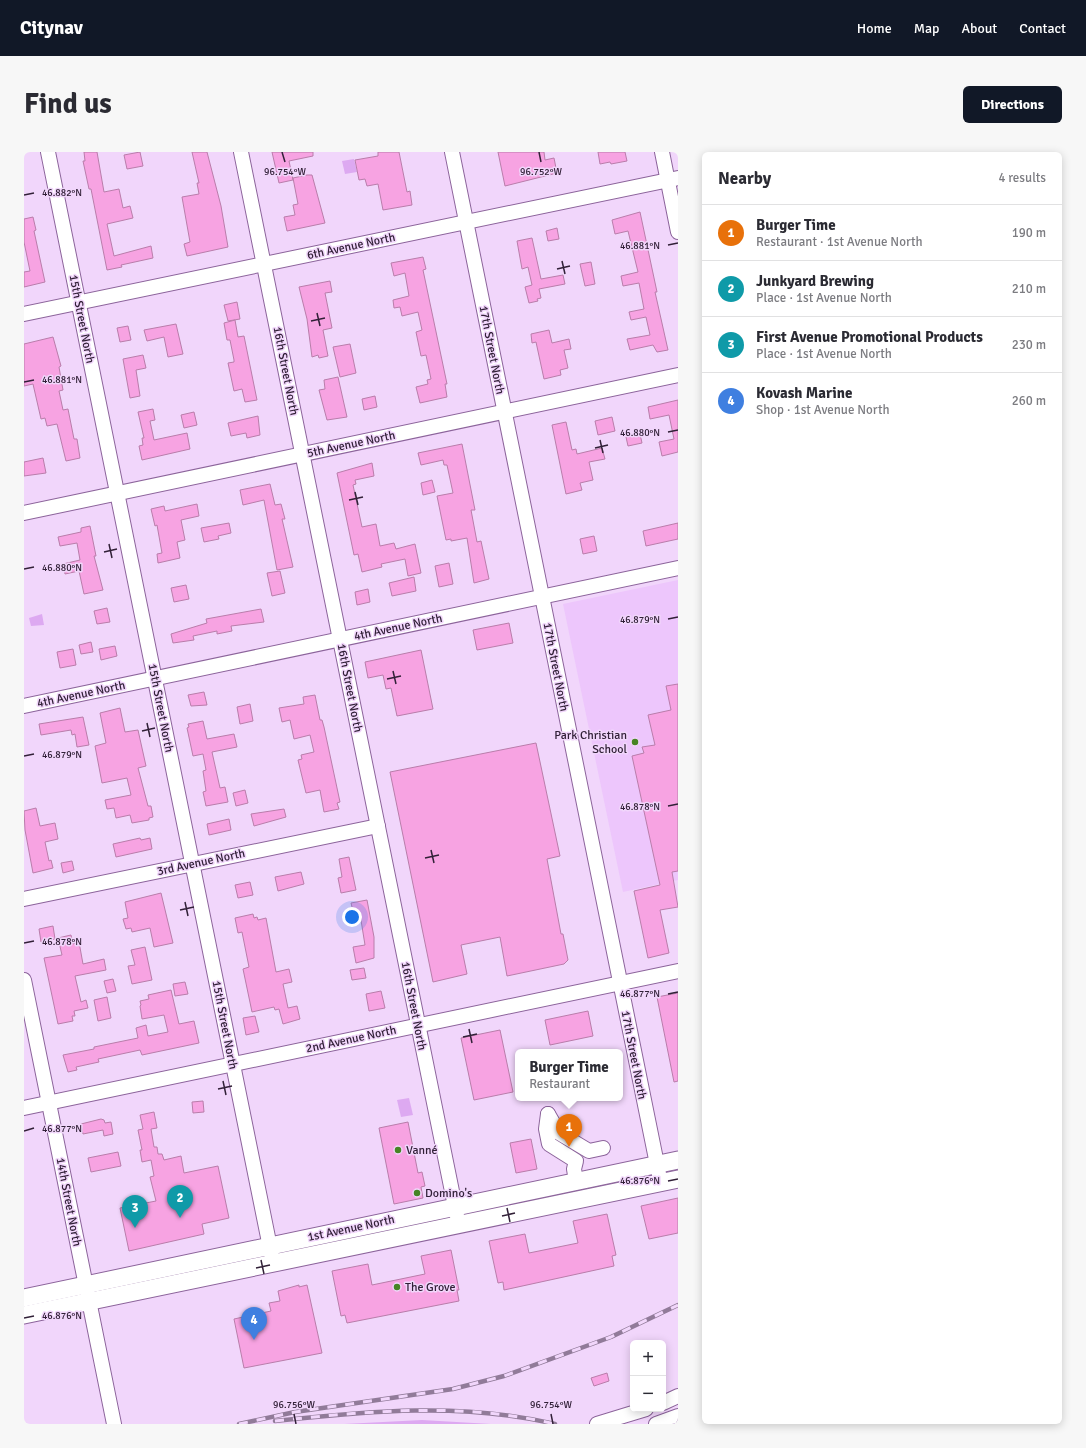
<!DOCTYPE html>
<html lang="en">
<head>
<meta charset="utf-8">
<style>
	body { margin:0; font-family:Signika,sans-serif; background:#f7f7f7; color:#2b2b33 }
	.controls { position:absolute; right:12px; bottom:12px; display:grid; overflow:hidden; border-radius:6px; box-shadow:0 2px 10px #0003 }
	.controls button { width:36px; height:36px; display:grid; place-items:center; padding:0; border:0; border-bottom:1px solid #e1e1e2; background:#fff; color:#2b2b33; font:20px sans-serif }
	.you { position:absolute; left:328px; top:765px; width:14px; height:14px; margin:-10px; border:3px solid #fff; border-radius:50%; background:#1a73e8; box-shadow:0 0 0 6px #1a73e833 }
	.badge { display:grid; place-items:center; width:26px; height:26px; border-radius:50%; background:#111827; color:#fff; font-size:13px; font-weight:700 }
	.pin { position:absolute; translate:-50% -33px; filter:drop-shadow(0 1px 2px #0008) }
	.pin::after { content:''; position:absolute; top:21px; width:14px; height:12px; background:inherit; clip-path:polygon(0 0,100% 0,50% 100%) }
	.popup { position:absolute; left:491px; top:897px; width:108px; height:52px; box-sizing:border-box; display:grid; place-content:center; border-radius:6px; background:#fff; filter:drop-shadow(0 1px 3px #0005); font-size:13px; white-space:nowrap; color:#7c7c81 }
	.popup b { font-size:15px; color:#2b2b33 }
	.popup::after { content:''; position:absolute; left:50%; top:100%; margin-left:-8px; border:8px solid transparent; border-top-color:#fff }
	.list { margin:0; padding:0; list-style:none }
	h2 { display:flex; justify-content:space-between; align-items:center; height:52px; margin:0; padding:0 16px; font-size:17px }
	h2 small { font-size:13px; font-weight:400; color:#7c7c81 }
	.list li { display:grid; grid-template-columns:26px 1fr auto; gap:12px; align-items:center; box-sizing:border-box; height:56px; padding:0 16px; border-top:1px solid #e1e1e2 }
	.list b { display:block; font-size:15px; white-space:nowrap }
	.list p { margin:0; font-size:13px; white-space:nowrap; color:#7c7c81 }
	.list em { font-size:13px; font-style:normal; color:#7c7c81 }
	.map { position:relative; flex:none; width:654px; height:1272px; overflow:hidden; border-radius:6px }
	header { display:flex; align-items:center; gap:24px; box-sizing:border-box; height:56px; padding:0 20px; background:#111827; color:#fff }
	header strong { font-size:19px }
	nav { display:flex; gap:22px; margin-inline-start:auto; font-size:14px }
	.intro { display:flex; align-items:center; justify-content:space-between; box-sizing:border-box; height:96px; padding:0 24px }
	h1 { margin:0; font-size:28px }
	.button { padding:10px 18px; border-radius:6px; background:#111827; color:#fff; font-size:14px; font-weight:700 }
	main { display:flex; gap:24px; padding:0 24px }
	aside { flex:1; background:#fff; border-radius:6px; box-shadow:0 2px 10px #0003 }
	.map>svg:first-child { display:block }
	.built { fill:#edc6fc }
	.green { fill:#dda9f1 }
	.building { fill:#f7a3e2; stroke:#b97daa }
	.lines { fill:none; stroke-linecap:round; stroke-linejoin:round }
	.minor-casing { stroke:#8c649b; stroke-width:16 }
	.major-casing { stroke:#8c649b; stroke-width:19 }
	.minor { stroke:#fff; stroke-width:14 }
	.major { stroke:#fff; stroke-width:17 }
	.rail-casing { stroke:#917b99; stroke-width:4.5 }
	.rail { stroke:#f1d6fb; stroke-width:3; stroke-dasharray:9; stroke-linecap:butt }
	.ticks { fill:none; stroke:#312037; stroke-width:1.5 }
	.poi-dot { fill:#478424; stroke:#f1d6fb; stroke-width:1.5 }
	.labels { text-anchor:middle; stroke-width:3; stroke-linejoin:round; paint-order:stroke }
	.street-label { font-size:12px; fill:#312037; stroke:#f1d6fb }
	.poi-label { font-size:12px; fill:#312037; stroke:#f1d6fb; text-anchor:start }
	.ticks-label { font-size:10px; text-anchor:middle; fill:#312037; stroke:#f1d6fb; stroke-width:3; stroke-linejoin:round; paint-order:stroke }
</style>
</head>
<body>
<header>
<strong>Citynav</strong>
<nav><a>Home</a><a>Map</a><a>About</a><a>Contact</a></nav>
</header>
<div class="intro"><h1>Find us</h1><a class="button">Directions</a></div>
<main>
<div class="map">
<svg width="654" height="1272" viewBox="0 0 654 1272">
	<rect width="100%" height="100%" fill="#f1d6fb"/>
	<path class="built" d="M654,428V728L599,740L539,452Z"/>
	<g class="green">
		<path d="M330,7L333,20L321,22L318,9Z"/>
		<path d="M18,462L20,473L7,474L5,466Z"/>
		<path d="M385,946L389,963L377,965L373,948Z"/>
		<path d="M398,1268L467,1272H320Z"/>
	</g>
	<g class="building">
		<path d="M60,0H73L80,40L95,37L99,56L106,54L109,66L83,72L90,104L127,94L129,106L97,113L98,115L83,118L67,37H65L59,9H61Z"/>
		<path d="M116,0L119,14L103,17L100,3Z"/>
		<path d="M168,0H183L197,54L204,95L163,104L160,92L166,90L158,45L175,42L173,31H175Z"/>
		<path d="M248,0H289V4L265,9L269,28L255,31Z"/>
		<path d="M354,0H375L383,40L386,39L388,53L359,58L354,32L343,34L341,27L335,28L331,8L354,4Z"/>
		<path d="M474,0H520L521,8L530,6L533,21L481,34Z"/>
		<path d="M574,0H601L603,9L587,12L586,10L576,12Z"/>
		<path d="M283,23H288L301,71L263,79L260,65L271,63L269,53L274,52L269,26Z"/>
		<path d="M616,60L633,140H631L644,198L633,200L629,193L606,198L603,187L626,183L622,165L607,168L605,160L620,157L615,131L599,134L597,124L614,120L604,79L591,82L588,68Z"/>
		<path d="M9,65L12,78L10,79L21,130L0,135V120L6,119L0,90V67Z"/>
		<path d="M533,76L535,87L524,89L522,79Z"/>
		<path d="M508,86L517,127L539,123L541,132L515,137L517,146L513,147L514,149L505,151L501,135L508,133L504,115L498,117L493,89Z"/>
		<path d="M399,105L402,117L399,118L423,232H421L423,245L396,251L392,235L404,232L403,228L407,227L402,203L397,204L392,180L398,178L394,160L378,164L376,155L370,156L369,148L385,144L381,121L370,124L367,111Z"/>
		<path d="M567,110L571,132L561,134L556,112Z"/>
		<path d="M306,129L308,140L301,141L308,176L299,178L304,204L295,206L294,203L288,205L283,167L275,135Z"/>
		<path d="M213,150L216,167L204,169L200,153Z"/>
		<path d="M211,168L214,185L220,184L233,248L221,250L218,237L210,239L204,211L210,210V208L206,188H203L200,171Z"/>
		<path d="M152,172L159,202L144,205L140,185L123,189L120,178Z"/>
		<path d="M104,174L107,188L96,190L93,176Z"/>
		<path d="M525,178L528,191L545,187L547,197L540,198L544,216L536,218L537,223L520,227L512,190L508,191L507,182Z"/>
		<path d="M29,185L37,214L35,215L39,238L35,239L39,258L44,257L50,287H53L56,306L42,309L33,272L23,274L21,266L17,267L9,232L0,234V192Z"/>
		<path d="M326,192L332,221L316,225L309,195Z"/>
		<path d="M119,203L122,216L112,218L116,244L106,246L99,207Z"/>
		<path d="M314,225L323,265L303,268L295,238L301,237L300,228Z"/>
		<path d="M351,244L353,255L340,258L338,247Z"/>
		<path d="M654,248V300L638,304L635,290L650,287L645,263L626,267L624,255Z"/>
		<path d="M129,257L131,268L126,269L130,288L163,281L166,297L118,308L115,294L119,293L118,286H120L114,260Z"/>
		<path d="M170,260L173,273L160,276L157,263Z"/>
		<path d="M234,264L236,283L223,286L222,281L207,284L204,271Z"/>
		<path d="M588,265L591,279L574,283L571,269Z"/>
		<path d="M542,270L548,298L552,297L553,302L578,296L581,307L565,310L569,328L556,331L558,338L542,342L528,273Z"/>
		<path d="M616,282L618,291L604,294L602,285Z"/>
		<path d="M438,292L451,358H447L453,390L457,389L465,427L450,431L443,386L427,389V387L422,388L413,344L429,341L423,313H420L419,308L397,313L394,301Z"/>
		<path d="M19,306L22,321L0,324V310Z"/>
		<path d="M348,311L350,324L331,328L332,332L329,333L338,375L352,372L356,394L370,391L372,397L391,392L397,421L384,424L381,407L357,412L358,415L338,420L334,402L330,403L313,321Z"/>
		<path d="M408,328L411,340L399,343L397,331Z"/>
		<path d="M246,332L251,353L257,352L261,367H258L269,415L253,418L240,348L219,353L216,338Z"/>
		<path d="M173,352L175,364L157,368L161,388L153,390L156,406L134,411L133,402L138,401L133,373L131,374L127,357L140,354L141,359Z"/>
		<path d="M205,371L207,381L194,384L195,387L180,390L177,376Z"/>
		<path d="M654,371V387L622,394L619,379Z"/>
		<path d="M66,374L72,404H70L79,438L60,442L55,419L41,422L39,412L56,408L53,391L36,394L34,385L57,380V376Z"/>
		<path d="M570,384L573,399L559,402L556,387Z"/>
		<path d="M425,411L429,432L415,435L411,414Z"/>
		<path d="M256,419L261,441L248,444L243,421Z"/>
		<path d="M390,425L392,439L368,444L365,431Z"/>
		<path d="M162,433L165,447L150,450L147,436Z"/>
		<path d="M344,437L346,450L333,453L331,440Z"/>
		<path d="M83,456L86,470L73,472L70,459Z"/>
		<path d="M237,457L240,470L207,474L208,479L193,482V479L169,484L170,488L149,491L147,482L183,471L182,467Z"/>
		<path d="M485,471L489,491L453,498L449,478Z"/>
		<path d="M67,490L69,500L57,502L55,493Z"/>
		<path d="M91,494L93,504L77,508L75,497Z"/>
		<path d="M49,497L52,513L36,516L33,500Z"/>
		<path d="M397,498L409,557L373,564L367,536L362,537L359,523L344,526L341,510Z"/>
		<path d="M654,532V719L648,720L654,755L636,758L645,801L624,806L610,739L636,733L608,604L620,601L618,595L631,593L624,563L647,558L642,534Z"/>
		<path d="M180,540L183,553L167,554L164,543Z"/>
		<path d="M291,543L296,568H298L300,575L316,650L313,651L315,657L300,660L296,638L282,641L274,608L278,607L277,603L290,600L286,583L270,587L266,568L258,570L255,556L280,552L279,545Z"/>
		<path d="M226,552L229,569L216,572L213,555Z"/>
		<path d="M96,556L101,580L114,578L122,614L114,616L124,654H127L129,665L125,666V668L108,671L106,663L92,666L90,656L83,657L81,648L107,643L103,626L78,631L71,594L82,591L76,561Z"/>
		<path d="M59,565L65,593L53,595L51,582L48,583L47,578L17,583L15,572Z"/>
		<path d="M179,569L183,587L210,582L213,595L188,600L196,636L201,635L204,650L182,654L179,640L182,639L179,619L182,618L179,602L169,604L163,576L165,575L164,572Z"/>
		<path d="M512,591L536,704L523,707L537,782H539L544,808L540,812L483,824L476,785L437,793L443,822L409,830L366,620Z"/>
		<path d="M221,638L224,651L212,654L209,641Z"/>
		<path d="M12,656L16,674L31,671L34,687L21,690L25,709L27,708L29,716L9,721L1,678L0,659Z"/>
		<path d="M260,657L262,665L230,674L227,662Z"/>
		<path d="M205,667L207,678L185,683L183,672Z"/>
		<path d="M116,686L117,688L126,686L128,697L92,705L89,692Z"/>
		<path d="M325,705L332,738L317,741L314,726L318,725L315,707Z"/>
		<path d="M48,709L50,718L39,721L37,711Z"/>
		<path d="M277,720L280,732L254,739L251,725Z"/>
		<path d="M226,730L229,743L214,746L211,733Z"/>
		<path d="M137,741L149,791L130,795L126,776L108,780L107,776L102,777L99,767L104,766L101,750Z"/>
		<path d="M343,748L350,785V806L332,811L329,795L341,793L336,762L330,763L327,751Z"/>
		<path d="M229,762L230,766L233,765L234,768L242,766L252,820L265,817L268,830L259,832L264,856L273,854L276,867L259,872L255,857L251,858L250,855L228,860L219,817L225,815L218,780L214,781L211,766Z"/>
		<path d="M29,774L31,787L17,790L15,777Z"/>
		<path d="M47,783L49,792L55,790L59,812L80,807L82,818L51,824L57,850L62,848L64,856L50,859L51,864H48L49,869L34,872L20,806L38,803L34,786Z"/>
		<path d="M121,795L128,828L108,832L104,814L111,813L107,798Z"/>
		<path d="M340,816L342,826L328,828L326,818Z"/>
		<path d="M89,827L92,839L83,841L80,829Z"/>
		<path d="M161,830L164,842L151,844L149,832Z"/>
		<path d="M147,838L155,872L170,869L175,891L118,903L116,898L74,907L75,910L52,915L53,918L44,920L39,903L70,897V895L114,886L112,876L122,873L124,884L144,880L140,863L118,867L116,854L117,853L116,849L125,847L124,843Z"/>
		<path d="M357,839L361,856L345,859L342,842Z"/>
		<path d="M654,841V929L650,930L633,845Z"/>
		<path d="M83,845L87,866L74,869L70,848Z"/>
		<path d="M564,859L569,884L526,893L521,868Z"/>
		<path d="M231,864L235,880L222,883L219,866Z"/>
		<path d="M476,878L489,940L450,948L437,886Z"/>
		<path d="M179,949L180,960L169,961L168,950Z"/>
		<path d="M130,960L133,976L127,977L130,995H133L134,1002H138L140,1008L157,1004L160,1021L194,1014L205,1066L178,1072L180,1082L105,1099L96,1056L132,1049L126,1025L130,1024L127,1008L118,1010L116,998H118L114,978L119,977L116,963Z"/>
		<path d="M77,967L80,968L81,971L87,970L89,982L80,984L79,978L59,982L57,972Z"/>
		<path d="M384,970L394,1021L398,1020L401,1034L397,1035L399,1046L370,1052L355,976Z"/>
		<path d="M507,987L513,1017L492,1021L486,991Z"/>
		<path d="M94,1000L97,1014L67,1020L64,1006Z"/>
		<path d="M654,1046V1081L625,1087L617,1054Z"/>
		<path d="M583,1062L592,1103L588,1104L590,1114L480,1138L479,1130L474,1131L465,1089L501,1082L505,1101L554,1091L549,1069Z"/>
		<path d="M427,1098L435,1138H433L435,1149L323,1171L321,1163L317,1164L308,1119L344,1112L348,1133L401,1122L397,1104Z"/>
		<path d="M275,1133V1135L283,1133L298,1201L220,1216L210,1167L247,1159L245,1151L256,1149L254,1139Z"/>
		<path d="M583,1221L585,1229L570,1234L567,1226Z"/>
	</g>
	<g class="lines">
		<defs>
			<g id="minor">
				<path d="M24,0L248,1105"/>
				<path d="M217,0L433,1064"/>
				<path d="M428,0L635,1022"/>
				<path d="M638,0L654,80"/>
				<path d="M0,162L654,26"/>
				<path d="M0,361L654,223"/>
				<path d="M0,554L654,416"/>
				<path d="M0,747L354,674"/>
				<path d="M0,828L90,1272"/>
				<path d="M0,956L654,819"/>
				<path d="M524,962L522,977L525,992L552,1009L550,1017L552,1029"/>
				<path d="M524,962L535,981L565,999L579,996"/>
				<path d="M639,1251L654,1244"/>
				<path d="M573,1272L622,1257"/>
				<path d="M632,1272L654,1264"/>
			</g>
			<g id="major">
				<path d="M0,1146L654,1008"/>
				<path d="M0,1163L654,1027"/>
			</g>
		</defs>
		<use href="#minor" class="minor-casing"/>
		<use href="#major" class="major-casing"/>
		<use href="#minor" class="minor"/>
		<use href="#major" class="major"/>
		<defs>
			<g id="rail">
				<path d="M251,1269C345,1259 438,1250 531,1272"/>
				<path d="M215,1272L271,1260L429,1237L480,1224L587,1185L654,1153"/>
			</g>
		</defs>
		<use href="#rail" class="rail-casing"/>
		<use href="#rail" class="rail"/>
	</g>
	<path class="ticks" d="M258,0L261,10M515,0L517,10M0,43L10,41M644,93L654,91M538,109L541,122M533,117L546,114M293,161L296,174M287,169L301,166M0,230L10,228M644,280L654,278M576,288L579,301M571,296L584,293M331,340L334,353M325,348L339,345M85,392L88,406M80,400L93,397M0,417L10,415M644,467L654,465M369,519L372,532M363,527L377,524M123,571L126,585M118,579L131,576M0,604L10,602M644,654L654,652M407,698L410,711M401,706L415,703M161,750L164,764M156,758L170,755M0,791L10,789M644,842L654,840M445,877L448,891M439,885L453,882M199,929L202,943M194,937L208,934M0,979L10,976M644,1029L654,1027M483,1056L486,1070M478,1064L491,1061M237,1108L240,1122M232,1116L246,1113M0,1166L10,1164M270,1262L272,1272M527,1262L529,1272"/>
	<g class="poi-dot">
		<circle cx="611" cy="590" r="4"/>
		<circle cx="374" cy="998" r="4"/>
		<circle cx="393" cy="1041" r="4"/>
		<circle cx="373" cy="1135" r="4"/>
	</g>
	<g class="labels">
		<g class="street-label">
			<text transform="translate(327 94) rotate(-12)" y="4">6th Avenue North</text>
			<text transform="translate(58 167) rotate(79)" y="4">15th Street North</text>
			<text transform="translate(468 198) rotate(79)" y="4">17th Street North</text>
			<text transform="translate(262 219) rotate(79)" y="4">16th Street North</text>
			<text transform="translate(327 292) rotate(-12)" y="4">5th Avenue North</text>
			<text transform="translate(374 475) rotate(-12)" y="4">4th Avenue North</text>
			<text transform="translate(532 515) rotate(79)" y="4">17th Street North</text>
			<text transform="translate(326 536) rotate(79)" y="4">16th Street North</text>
			<text transform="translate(57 542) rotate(-12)" y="4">4th Avenue North</text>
			<text transform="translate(137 556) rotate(79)" y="4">15th Street North</text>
			<text transform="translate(177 710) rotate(-12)" y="4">3rd Avenue North</text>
			<text transform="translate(390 854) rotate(79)" y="4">16th Street North</text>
			<text transform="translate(201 873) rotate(79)" y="4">15th Street North</text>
			<text transform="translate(327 887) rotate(-12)" y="4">2nd Avenue North</text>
			<text transform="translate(610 903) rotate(79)" y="4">17th Street North</text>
			<text transform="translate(45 1050) rotate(79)" y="4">14th Street North</text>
			<text transform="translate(327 1076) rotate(-12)" y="4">1st Avenue North</text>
		</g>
		<g class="poi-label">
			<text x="603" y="587" text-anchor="end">Park Christian<tspan x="603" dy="14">School</tspan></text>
			<text x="382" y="1002">Vanné</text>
			<text x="401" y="1045">Domino's</text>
			<text x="381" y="1139">The Grove</text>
		</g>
	</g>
	<g class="ticks-label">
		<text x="261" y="23">96.754°W</text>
		<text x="517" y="23">96.752°W</text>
		<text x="38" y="44">46.882°N</text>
		<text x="616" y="97">46.881°N</text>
		<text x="38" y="231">46.881°N</text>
		<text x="616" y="284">46.880°N</text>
		<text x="38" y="419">46.880°N</text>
		<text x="616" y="471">46.879°N</text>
		<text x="38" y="606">46.879°N</text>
		<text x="616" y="658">46.878°N</text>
		<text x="38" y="793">46.878°N</text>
		<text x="616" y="845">46.877°N</text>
		<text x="38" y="980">46.877°N</text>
		<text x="616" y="1032">46.876°N</text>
		<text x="38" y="1167">46.876°N</text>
		<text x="270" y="1256">96.756°W</text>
		<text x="527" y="1256">96.754°W</text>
	</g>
</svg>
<div class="controls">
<button>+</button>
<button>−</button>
</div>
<div class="you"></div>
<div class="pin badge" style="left:545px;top:995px;background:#e8710a">1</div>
<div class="popup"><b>Burger Time</b>Restaurant</div>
<div class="pin badge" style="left:156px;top:1066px;background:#0f9aa8">2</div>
<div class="pin badge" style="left:111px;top:1076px;background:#0f9aa8">3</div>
<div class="pin badge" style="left:230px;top:1188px;background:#3f7fe0">4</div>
</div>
<aside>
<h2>Nearby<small>4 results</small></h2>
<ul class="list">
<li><span class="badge" style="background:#e8710a">1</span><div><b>Burger Time</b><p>Restaurant · 1st Avenue North</p></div><em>190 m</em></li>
<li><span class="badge" style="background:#0f9aa8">2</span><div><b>Junkyard Brewing</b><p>Place · 1st Avenue North</p></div><em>210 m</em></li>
<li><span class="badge" style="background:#0f9aa8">3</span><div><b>First Avenue Promotional Products</b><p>Place · 1st Avenue North</p></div><em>230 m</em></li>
<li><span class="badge" style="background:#3f7fe0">4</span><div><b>Kovash Marine</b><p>Shop · 1st Avenue North</p></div><em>260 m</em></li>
</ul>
</aside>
</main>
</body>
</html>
